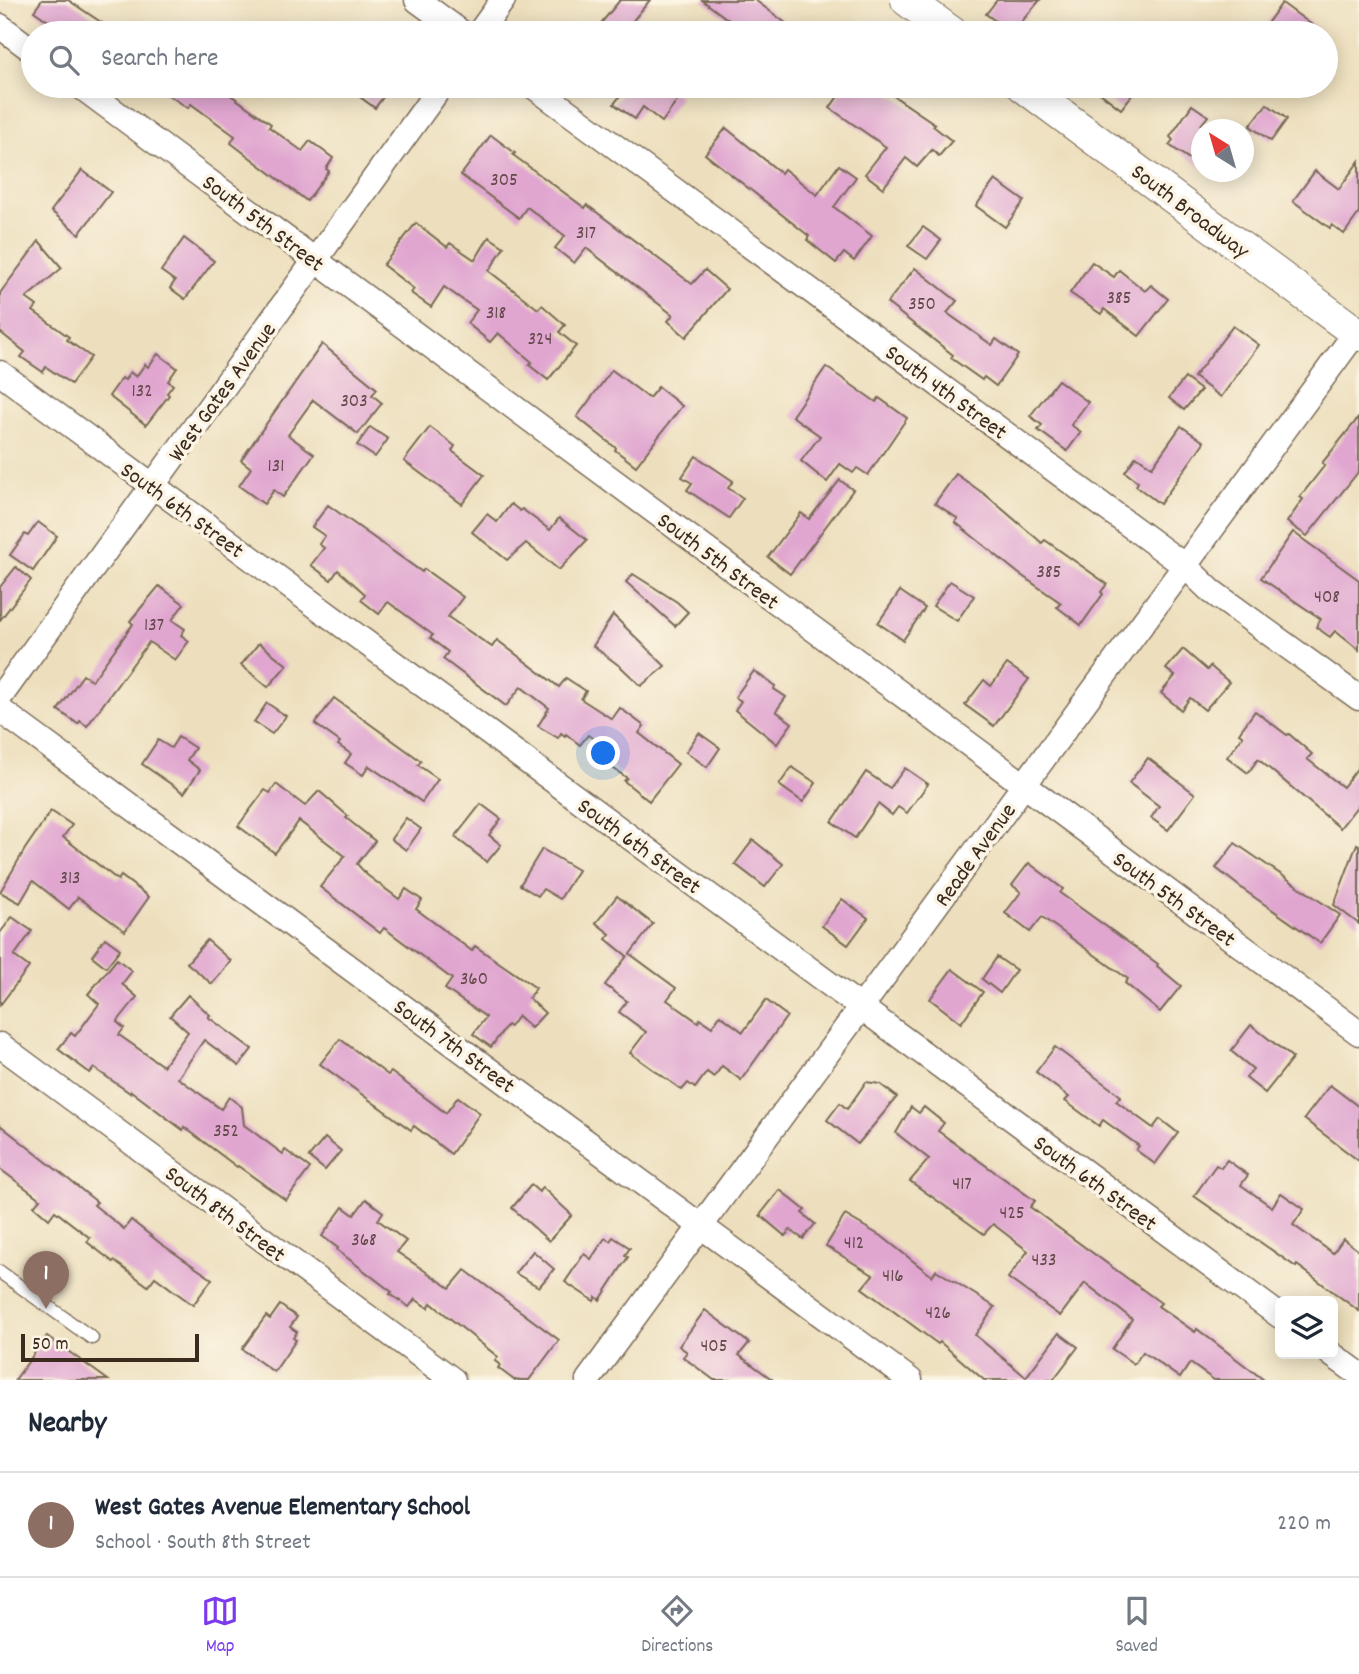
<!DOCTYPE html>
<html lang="en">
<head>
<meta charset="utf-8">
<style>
	body { margin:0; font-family:Dekko,sans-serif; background:#f6f6f7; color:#1f2937 }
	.controls { position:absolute; right:21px; bottom:21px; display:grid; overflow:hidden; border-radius:10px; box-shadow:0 4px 18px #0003 }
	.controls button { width:63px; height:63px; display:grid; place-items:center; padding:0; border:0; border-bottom:2px solid #e0e1e3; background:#fff; color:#1f2937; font:35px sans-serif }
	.compass { position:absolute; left:1191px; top:119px; width:63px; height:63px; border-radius:50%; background:#fff; box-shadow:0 4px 18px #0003; rotate:323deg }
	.scale { position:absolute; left:21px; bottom:18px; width:178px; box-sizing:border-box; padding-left:7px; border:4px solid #3b2a1e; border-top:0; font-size:19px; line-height:24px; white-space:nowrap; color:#3b2a1e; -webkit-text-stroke:5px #fcf5e5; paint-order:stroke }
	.you { position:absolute; left:604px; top:754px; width:24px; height:24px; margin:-18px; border:5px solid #fff; border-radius:50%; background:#1a73e8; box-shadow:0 0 0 10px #1a73e833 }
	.badge { display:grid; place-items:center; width:46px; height:46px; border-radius:50%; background:#7c3aed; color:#fff; font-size:23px; font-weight:700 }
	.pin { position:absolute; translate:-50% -58px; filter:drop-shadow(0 2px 4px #0008) }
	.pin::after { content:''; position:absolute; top:37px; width:24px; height:21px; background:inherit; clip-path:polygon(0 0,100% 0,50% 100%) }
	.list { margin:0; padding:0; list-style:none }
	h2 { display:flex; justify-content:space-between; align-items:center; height:91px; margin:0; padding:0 28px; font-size:30px }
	h2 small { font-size:23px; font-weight:400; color:#747a83 }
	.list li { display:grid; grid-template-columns:46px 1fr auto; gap:21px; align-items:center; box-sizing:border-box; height:105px; padding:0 28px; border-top:2px solid #e0e1e3 }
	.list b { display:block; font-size:26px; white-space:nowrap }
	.list p { margin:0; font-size:23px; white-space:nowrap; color:#747a83 }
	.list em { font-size:23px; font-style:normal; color:#747a83 }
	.icon { flex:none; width:38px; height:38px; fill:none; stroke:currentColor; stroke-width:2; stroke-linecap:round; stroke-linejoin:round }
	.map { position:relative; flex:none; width:1359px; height:1380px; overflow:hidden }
	.search { position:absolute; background:#fff; box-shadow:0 4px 18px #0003; left:21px; right:21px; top:21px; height:77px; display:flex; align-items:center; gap:18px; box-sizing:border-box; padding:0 24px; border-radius:38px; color:#747a83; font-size:26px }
	.sheet { height:196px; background:#fff }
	nav { display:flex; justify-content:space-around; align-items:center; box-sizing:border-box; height:98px; border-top:2px solid #e0e1e3; background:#fff; font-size:19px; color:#747a83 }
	nav a { display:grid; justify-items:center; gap:4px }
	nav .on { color:#7c3aed }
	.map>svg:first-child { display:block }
	.building { fill:#e0a6d0 }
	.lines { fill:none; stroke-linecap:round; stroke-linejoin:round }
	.service-casing { stroke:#796956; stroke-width:15 }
	.minor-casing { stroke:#796956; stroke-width:27 }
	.tertiary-casing { stroke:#796956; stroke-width:34 }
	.service { stroke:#fff; stroke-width:12 }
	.minor { stroke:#fff; stroke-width:24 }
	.tertiary { stroke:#fff; stroke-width:32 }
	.labels { text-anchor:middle; stroke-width:7; stroke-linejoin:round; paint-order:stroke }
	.number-label { font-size:19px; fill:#64494a }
	.street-label { font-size:23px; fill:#3b2a1e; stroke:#fcf5e5 }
</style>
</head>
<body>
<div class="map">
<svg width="1359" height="1380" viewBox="0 0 1359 1380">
	<rect width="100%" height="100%" fill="#fcf5e5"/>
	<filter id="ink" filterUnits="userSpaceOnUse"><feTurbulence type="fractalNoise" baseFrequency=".0143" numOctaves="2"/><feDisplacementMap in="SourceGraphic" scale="14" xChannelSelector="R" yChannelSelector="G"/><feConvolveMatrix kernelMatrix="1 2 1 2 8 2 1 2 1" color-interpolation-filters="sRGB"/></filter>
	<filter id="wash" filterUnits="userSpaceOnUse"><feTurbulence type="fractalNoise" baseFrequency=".00686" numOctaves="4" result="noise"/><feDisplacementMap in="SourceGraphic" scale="28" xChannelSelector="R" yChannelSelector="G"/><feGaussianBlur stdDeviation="1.57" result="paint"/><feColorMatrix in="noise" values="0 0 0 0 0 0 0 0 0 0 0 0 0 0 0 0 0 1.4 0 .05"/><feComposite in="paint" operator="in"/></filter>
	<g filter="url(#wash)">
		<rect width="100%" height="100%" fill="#eddfbd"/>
		<g id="blocks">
			<g class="building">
				<path d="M42,0H68L117,33H65L34,11Z"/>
				<path d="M620,0H650L623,33H593Z"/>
				<path d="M702,0H755L799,33H746Z"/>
				<path d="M997,0H1040L1012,33L986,14Z"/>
				<path d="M1282,3L1323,33H1260Z"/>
				<path d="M155,86H218L271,124L269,127L302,151L310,141L333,158L326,169L329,171L307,201L231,143L235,136L191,104L188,108Z"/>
				<path d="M345,86H391L375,108Z"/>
				<path d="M614,86H664L680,97L662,122L643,107L635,119L614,104L623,92Z"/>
				<path d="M845,86H879L935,124L933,126L952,141L939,156L932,150L917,167L906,158L883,188L865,174L886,147L830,108Z"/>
				<path d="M1091,86H1139L1121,109Z"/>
				<path d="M1267,104L1287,119L1271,141L1250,126Z"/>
				<path d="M1192,105L1208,116L1201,125V167L1169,145L1173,140L1170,137Z"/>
				<path d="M726,128L781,173L784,169L817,195L839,165L856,177L834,207L872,236L854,261L844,253L836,263L807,240L809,236L705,154Z"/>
				<path d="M491,135L515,153L513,155L585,208L587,205L692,284L705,270L727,289L686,337L668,321L673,315L586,248L574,263L555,248L565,236L527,207L519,218L461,175Z"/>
				<path d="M1359,161V213L1344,234L1332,225L1330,228L1293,201L1315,171L1339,189Z"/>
				<path d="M82,170L111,192L79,234L51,211Z"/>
				<path d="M995,180L1024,201L1005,227L976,206Z"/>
				<path d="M416,223L447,247L450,243L475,260L489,237L504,247L489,271L538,309L542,305L565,325L559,332L576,346L548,380L529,365L532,362L498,333L490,342L467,323L477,310L444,287L431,307L411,293L414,289L383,265Z"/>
				<path d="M923,227L941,240L927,259L908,246Z"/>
				<path d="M184,238L214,261L185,299L170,288L175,281L161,271Z"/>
				<path d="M39,241L62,268L26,298L37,306L33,311L69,337L67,340L91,357L71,384L46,367L43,372L21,357L25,352L0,332V293Z"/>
				<path d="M1092,262L1114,277L1119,270L1145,291L1151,285L1168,299L1139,336L1104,309L1101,314L1070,293Z"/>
				<path d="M915,268L957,301L947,313L992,345L996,339L1018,355L996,386L984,377L982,380L951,358L953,355L887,303Z"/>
				<path d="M1233,326L1259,345L1221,397L1194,377Z"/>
				<path d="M322,344L377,389L372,395L382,403L358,434L313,400L288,435L314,454L283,497L274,490L264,504L239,486L251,468L241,460Z"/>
				<path d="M158,354L177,368L168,381L173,385L167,393L169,395L146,425L109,396L122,378L125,380L130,372L136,377L145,364L148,367Z"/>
				<path d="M826,367L876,402L879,398L907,418L868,475L857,468L853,473L840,464L827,482L801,461L820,436L792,416Z"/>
				<path d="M612,370L649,398L658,387L682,406L636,466L615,450L616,448L577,417Z"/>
				<path d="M1185,378L1201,390L1184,410L1169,398Z"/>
				<path d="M1058,380L1088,402L1071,425L1081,432L1067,451L1038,430L1042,425L1030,416Z"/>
				<path d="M1359,417V471L1307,536L1287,522L1303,499L1300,497L1325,465L1322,463Z"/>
				<path d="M1181,426L1204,442L1160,504L1136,486L1138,482L1125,472L1136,456L1152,467Z"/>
				<path d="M370,427L388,439L375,457L357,445Z"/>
				<path d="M430,427L455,446L452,451L484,475L462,504L404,461Z"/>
				<path d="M696,456L733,481L728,488L743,498L729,518L687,490L692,483L682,477Z"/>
				<path d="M956,474L987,496L1042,543L1045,540L1107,584L1101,592L1103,594L1081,625L1057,607L1061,603L1018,573L955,522L958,519L935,503Z"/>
				<path d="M840,480L853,490L790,574L768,557L801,513L809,519Z"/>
				<path d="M511,504L520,511L522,509L550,530L559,518L587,540L559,570L526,543L507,560L472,532L487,514L497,522Z"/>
				<path d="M328,505L422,572L424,569L463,597L448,617L492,647L497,640L559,687L566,678L586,691L581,699L612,719L620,708L644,726L639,733L678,764L649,801L624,781L627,778L598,758L605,747L588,735L580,745L566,734L565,736L561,733L558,738L538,726L549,708L521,687L506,706L443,659L448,652L430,638L433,635L388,602L379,614L361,600L365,594L338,570L331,580L311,565L324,548L319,544L325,536L312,527Z"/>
				<path d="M38,522L57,536L33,571L10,555L25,534L28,536Z"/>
				<path d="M1293,532L1359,580V650L1335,631L1330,637L1316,627L1321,619L1261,578Z"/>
				<path d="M16,567L31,580L0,620V587Z"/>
				<path d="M633,574L677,602L688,612L675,626L626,582Z"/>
				<path d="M950,581L974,596L957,621L933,606Z"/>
				<path d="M159,586L184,604L172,620L185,629L181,635L189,641L175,660L149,642L87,726L80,721L78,724L58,710L83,675L92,681L133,624L130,621Z"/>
				<path d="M900,591L925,608L903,640L878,623Z"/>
				<path d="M613,615L665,666L641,686L621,667L593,646Z"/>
				<path d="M259,643L287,665L268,687L241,665Z"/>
				<path d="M1183,649L1207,670L1210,666L1229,682L1205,710L1190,698L1181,710L1161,693L1175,676L1166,669Z"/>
				<path d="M1007,664L1029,679L994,726L965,705L984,680L991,686Z"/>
				<path d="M754,671L775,686L774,689L786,697L776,711L792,723L777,744L735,710L741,701L735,697Z"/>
				<path d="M334,698L421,761L418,765L438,779L422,802L369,766L363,775L345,763L351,754L338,745L340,742L315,724Z"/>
				<path d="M267,703L286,716L272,734L254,722Z"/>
				<path d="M1255,711L1287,735L1289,734L1312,754L1307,759L1343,787L1359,766V804L1340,828L1258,759L1248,773L1227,757L1243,736L1239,733Z"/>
				<path d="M699,733L720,748L707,767L686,752Z"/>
				<path d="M178,737L195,748L187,760L200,770L184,793L142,764L158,740L171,748Z"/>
				<path d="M1148,758L1195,794L1168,830L1151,818L1159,806L1129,783Z"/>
				<path d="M792,767L816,783L803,802L779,785Z"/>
				<path d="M905,768L928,784L907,813L898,807L892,815L878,804L855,838L832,822L866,772L890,788Z"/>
				<path d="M276,784L305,806L319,791L348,816L346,818L375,841L357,864L367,875L399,899L406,889L422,900L416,909L472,951L475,946L536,988L529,998L545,1013L531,1028L518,1016L510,1027L507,1025L491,1047L473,1034L486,1017L445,989L452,979L384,928L380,933L320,887L345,856L299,821L275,853L238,826L265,790L270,793Z"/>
				<path d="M481,804L501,819L489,835L501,845L487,862L455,837Z"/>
				<path d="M51,811L72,825L63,837L118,880L121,876L149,897L125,931L78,897L69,909L33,881L20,903L0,892L25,849Z"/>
				<path d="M406,818L421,829L406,850L391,839Z"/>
				<path d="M753,840L783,864L765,887L735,864Z"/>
				<path d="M1235,843L1340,915L1320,943L1244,890L1216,868Z"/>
				<path d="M1357,844L1359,845V924L1334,905Z"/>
				<path d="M542,849L578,870L560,899L543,889L538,896L520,885Z"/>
				<path d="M1029,863L1063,889L1060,893L1158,964L1157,966L1181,986L1160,1012L1125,983L1128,979L1042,917L1030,932L1005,913L1021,892L1012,885Z"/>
				<path d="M617,896L653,924L630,954L676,988L667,1000L698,1022L700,1019L712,1027L720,1015L743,1032L766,1000L787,1016L741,1080L722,1066L714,1077L707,1072L695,1088L688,1083L682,1090L630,1053L646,1032L619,1012L627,1001L605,985L627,956L606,939L610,934L596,923Z"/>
				<path d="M842,899L868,918L848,945L822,926Z"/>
				<path d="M12,917L32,931L14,956L29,967L0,1005V933Z"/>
				<path d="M105,938L120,949L106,967L92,956Z"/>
				<path d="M207,940L231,961L212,984L187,963Z"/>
				<path d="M997,957L1016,970L1000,993L982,979Z"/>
				<path d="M117,959L132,971L122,984L137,997L117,1022L124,1028L119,1035L163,1066L188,1032L170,1016L188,995L210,1015L208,1017L252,1049L239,1066L204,1040L178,1078L221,1109L229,1097L242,1107L244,1125L283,1154L285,1150L310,1168L286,1200L238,1166L237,1167L184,1127L183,1130L131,1091L130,1093L94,1068L90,1073L58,1049L71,1033L75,1036L99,1004L88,994Z"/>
				<path d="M952,969L983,992L961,1023L930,999Z"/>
				<path d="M1251,1025L1293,1058L1265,1093L1246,1078L1253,1069L1231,1051Z"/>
				<path d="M340,1039L388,1075L391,1072L446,1113L458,1097L480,1113L451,1154L414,1126L411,1130L320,1064Z"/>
				<path d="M1055,1047L1121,1096L1116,1101L1153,1128L1160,1119L1178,1133L1155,1164L1136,1150L1139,1146L1103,1120L1099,1126L1065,1101L1069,1097L1036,1072Z"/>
				<path d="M866,1082L880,1084L897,1097L858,1144L827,1120L840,1103L847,1109Z"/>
				<path d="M1330,1085L1359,1107V1161L1304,1119Z"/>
				<path d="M911,1107L919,1113L924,1107L944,1123L938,1131L1035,1201L1030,1207L1161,1303L1158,1306L1195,1332L1197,1329L1264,1380H1214L1190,1363L1180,1378L1143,1352L1134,1364L1112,1349L1132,1319L1085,1283L1060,1316L1008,1278L1028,1251L993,1224L984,1234L910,1181L929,1159L896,1133Z"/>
				<path d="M0,1125L97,1202L94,1205L124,1229L131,1220L160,1243L212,1279L193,1305L155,1277L148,1286L114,1261L113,1262L87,1242L90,1238L55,1211L49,1219L34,1206L40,1199L0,1169Z"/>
				<path d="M325,1138L341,1151L325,1170L309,1157Z"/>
				<path d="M1227,1160L1248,1175L1241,1185L1272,1207L1281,1193L1304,1209L1293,1225L1333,1253L1343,1239L1359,1251V1311L1297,1265L1296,1267L1194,1196L1216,1165L1221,1168Z"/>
				<path d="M531,1185L539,1192L542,1187L572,1215L549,1241L512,1208Z"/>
				<path d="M780,1190L805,1210L802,1213L815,1224L803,1239L790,1230L785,1236L760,1215Z"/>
				<path d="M366,1199L383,1212L378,1220L406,1241L397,1252L450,1288L465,1270L559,1340L529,1380H514L498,1368L500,1365L495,1361L498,1357L431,1303L428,1308L415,1299L409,1307L390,1294L392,1292L337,1250L338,1248L322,1236L343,1207L354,1215Z"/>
				<path d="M845,1215L884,1238L932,1276L936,1270L995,1307L975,1335L1026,1377L1059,1333L1078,1347L1053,1380H984L940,1342L938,1344L862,1288L873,1275L826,1246Z"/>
				<path d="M613,1237L630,1248L625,1255L628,1257L600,1300L596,1297L594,1301L565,1282L584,1254L591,1259L605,1238L610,1241Z"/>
				<path d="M533,1251L554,1269L539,1287L515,1273Z"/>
				<path d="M280,1305L297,1317L290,1327L297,1332L293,1338L296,1340L274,1372L242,1349L266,1316L270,1319Z"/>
				<path d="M705,1310L749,1343L739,1355L773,1380H714L683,1357L687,1352L679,1346Z"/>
				<path d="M47,1336L108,1380H15Z"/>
			</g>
		</g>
	</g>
	<g filter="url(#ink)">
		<use href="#blocks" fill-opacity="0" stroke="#796956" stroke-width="2"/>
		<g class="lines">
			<defs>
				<path id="service" d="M0,1272L92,1338"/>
				<g id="minor">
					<path d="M417,0L462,33"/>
					<path d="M0,26L33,51"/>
					<path d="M479,33L503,0"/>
					<path d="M80,86L1359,1033"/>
					<path d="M533,86L1185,566L1211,591L1359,698"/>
					<path d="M0,373L1280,1316"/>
					<path d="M0,697L441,86"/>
					<path d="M0,710L910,1380"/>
					<path d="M0,1045L453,1380"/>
					<path d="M1331,1354L1359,1374"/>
					<path d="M588,1380L1359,328"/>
				</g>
				<g id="tertiary">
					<path d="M907,0L952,33"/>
					<path d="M1023,86L1359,335"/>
				</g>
			</defs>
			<use href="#service" class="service-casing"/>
			<use href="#minor" class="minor-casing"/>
			<use href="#tertiary" class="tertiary-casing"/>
			<use href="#service" class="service"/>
			<use href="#minor" class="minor"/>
			<use href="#tertiary" class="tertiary"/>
		</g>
	</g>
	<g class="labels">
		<g class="number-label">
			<text x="504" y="185">305</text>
			<text x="586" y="238">317</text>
			<text x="1119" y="303">385</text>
			<text x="922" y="309">350</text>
			<text x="496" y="318">318</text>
			<text x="540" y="344">324</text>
			<text x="142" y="396">132</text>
			<text x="354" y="406">303</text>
			<text x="276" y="471">131</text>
			<text x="1049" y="577">385</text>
			<text x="1327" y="602">408</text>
			<text x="154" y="630">137</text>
			<text x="70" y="883">313</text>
			<text x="474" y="984">360</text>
			<text x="226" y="1136">352</text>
			<text x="962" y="1189">417</text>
			<text x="1012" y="1218">425</text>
			<text x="364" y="1245">368</text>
			<text x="854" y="1248">412</text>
			<text x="1044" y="1265">433</text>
			<text x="893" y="1281">416</text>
			<text x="938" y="1318">426</text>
			<text x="714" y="1351">405</text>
		</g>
		<g class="street-label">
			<text transform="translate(1191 210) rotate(37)" y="8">South Broadway</text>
			<text transform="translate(264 222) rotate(37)" y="8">South 5th Street</text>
			<text transform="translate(221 391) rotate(-54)" y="8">West Gates Avenue</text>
			<text transform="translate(947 391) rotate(36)" y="8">South 4th Street</text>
			<text transform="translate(183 509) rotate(36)" y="8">South 6th Street</text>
			<text transform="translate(719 560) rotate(37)" y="8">South 5th Street</text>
			<text transform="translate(640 845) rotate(36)" y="8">South 6th Street</text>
			<text transform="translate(974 854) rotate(-54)" y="8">Reade Avenue</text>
			<text transform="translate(1175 898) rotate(36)" y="8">South 5th Street</text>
			<text transform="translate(455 1045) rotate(36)" y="8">South 7th Street</text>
			<text transform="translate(1096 1182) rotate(36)" y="8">South 6th Street</text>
			<text transform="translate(226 1213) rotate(37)" y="8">South 8th Street</text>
		</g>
	</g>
</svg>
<div class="controls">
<button><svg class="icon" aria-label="layers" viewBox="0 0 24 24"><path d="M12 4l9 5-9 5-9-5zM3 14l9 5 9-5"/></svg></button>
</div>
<svg class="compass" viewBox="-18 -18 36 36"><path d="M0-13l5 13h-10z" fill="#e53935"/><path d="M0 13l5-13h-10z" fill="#747a83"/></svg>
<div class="scale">50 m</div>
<div class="you"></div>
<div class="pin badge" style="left:46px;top:1309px;background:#8d6e63">1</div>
<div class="search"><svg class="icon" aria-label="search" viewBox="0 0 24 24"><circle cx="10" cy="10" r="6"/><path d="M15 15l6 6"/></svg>Search here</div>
</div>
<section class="sheet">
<h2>Nearby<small></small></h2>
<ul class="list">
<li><span class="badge" style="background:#8d6e63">1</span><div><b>West Gates Avenue Elementary School</b><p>School · South 8th Street</p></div><em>220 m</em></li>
</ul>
</section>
<nav>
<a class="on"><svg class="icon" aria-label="map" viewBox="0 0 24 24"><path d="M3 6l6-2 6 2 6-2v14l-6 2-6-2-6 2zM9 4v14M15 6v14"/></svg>Map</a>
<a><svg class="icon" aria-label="directions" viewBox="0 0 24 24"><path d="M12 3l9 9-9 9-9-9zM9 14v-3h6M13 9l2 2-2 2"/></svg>Directions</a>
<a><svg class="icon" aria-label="saved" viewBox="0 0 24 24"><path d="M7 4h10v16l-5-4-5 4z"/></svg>Saved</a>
</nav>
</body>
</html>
